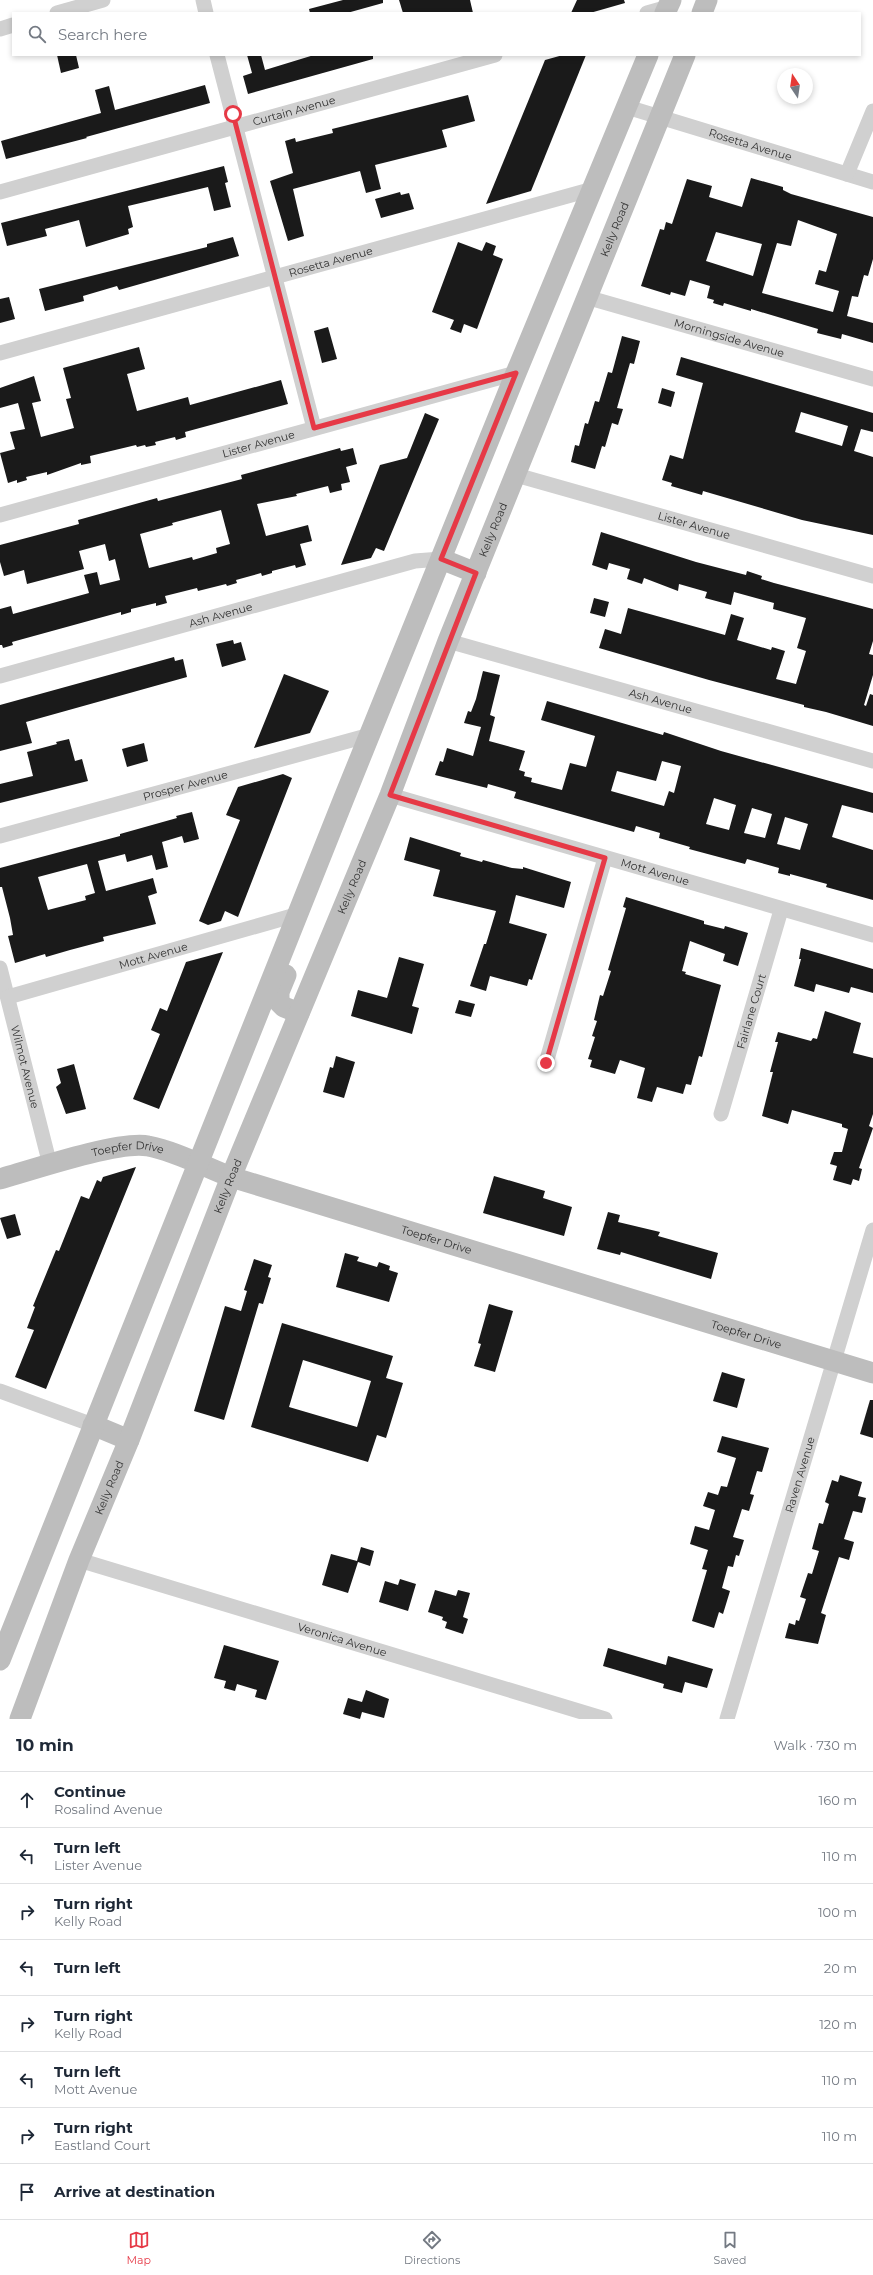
<!DOCTYPE html>
<html lang="en">
<head>
<meta charset="utf-8">
<style>
	body { margin:0; font-family:Montserrat,sans-serif; background:#f6f6f7; color:#1f2937 }
	.compass { position:absolute; left:777px; top:68px; width:36px; height:36px; border-radius:50%; background:#fff; box-shadow:0 2px 6px #0003; rotate:347deg }
	.stop { position:absolute; width:12px; height:12px; margin:-9px; border:3px solid #e63946; border-radius:50%; background:#fff }
	.stop.end { background:#e63946; border-color:#fff; box-shadow:0 1px 4px #0008 }
	.list { margin:0; padding:0; list-style:none }
	h2 { display:flex; justify-content:space-between; align-items:center; height:52px; margin:0; padding:0 16px; font-size:17px }
	h2 small { font-size:13px; font-weight:400; color:#747a83 }
	.list li { display:grid; grid-template-columns:26px 1fr auto; gap:12px; align-items:center; box-sizing:border-box; height:56px; padding:0 16px; border-top:1px solid #e0e1e3 }
	.list b { display:block; font-size:15px; white-space:nowrap }
	.list p { margin:0; font-size:13px; white-space:nowrap; color:#747a83 }
	.list em { font-size:13px; font-style:normal; color:#747a83 }
	.icon { flex:none; width:22px; height:22px; fill:none; stroke:currentColor; stroke-width:2; stroke-linecap:round; stroke-linejoin:round }
	.map { position:relative; flex:none; width:873px; height:1719px; overflow:hidden }
	.search { position:absolute; background:#fff; box-shadow:0 2px 6px #0003; left:12px; right:12px; top:12px; height:44px; display:flex; align-items:center; gap:10px; box-sizing:border-box; padding:0 14px; border-radius:0px; color:#747a83; font-size:15px }
	.sheet { height:500px; background:#fff }
	nav { display:flex; justify-content:space-around; align-items:center; box-sizing:border-box; height:56px; border-top:1px solid #e0e1e3; background:#fff; font-size:11px; color:#747a83 }
	nav a { display:grid; justify-items:center; gap:2px }
	nav .on { color:#e63946 }
	.map>svg:first-child { display:block }
	.building { fill:#1a1a1a; fill-rule:evenodd }
	.lines { fill:none; stroke-linecap:round; stroke-linejoin:round }
	.street { stroke:#d0d0d0; stroke-width:15 }
	.secondary { stroke:#bdbdbd; stroke-width:21 }
	.route { stroke:#e63946; stroke-width:5 }
	.labels { text-anchor:middle; stroke-width:4; stroke-linejoin:round; paint-order:stroke }
	.street-label { font-size:11px; fill:#333; stroke:#fff }
</style>
</head>
<body>
<div class="map">
<svg width="873" height="1719" viewBox="0 0 873 1719">
	<rect width="100%" height="100%" fill="#fff"/>
	<g class="building">
		<path d="M343,0H383V3L347,13H310L309,9Z"/>
		<path d="M399,0H470L473,13H403Z"/>
		<path d="M577,0H624L625,3L590,13H571Z"/>
		<path d="M57,55H76L79,68L61,73Z"/>
		<path d="M247,55H261L265,70L314,55H373V59L248,94L243,76L252,73Z"/>
		<path d="M563,55H586L531,191L486,204L545,60Z"/>
		<path d="M205,85L210,103L86,137L87,138L6,159L1,141L101,113L95,90L109,86L115,110Z"/>
		<path d="M468,95L475,121L442,130L447,147L375,165L381,189L366,193L360,171L293,189L304,236L288,241L270,181L293,173L285,141L295,138L296,142L304,140L333,133L332,129Z"/>
		<path d="M224,166L228,182L225,183L231,207L214,211L208,187L128,206L133,227L128,229L129,234L86,247L79,220L45,229L47,236L7,246L1,223Z"/>
		<path d="M751,178L783,187V190L791,194L873,217V259L868,276L864,275L858,297L852,296L847,316L873,323V343L842,334L841,339L817,333L818,329L751,309V311L724,303L723,306L713,303L714,300L707,298L710,286L690,280L685,296L671,292L670,295L641,286L660,229L664,230L666,222L672,224L687,179L712,186L709,197L742,207ZM798,220L837,234L826,272L819,270L815,284L839,291L833,312L762,293L777,243L791,246ZM716,232L762,244L753,276L706,261Z"/>
		<path d="M400,192L401,195L409,193L414,209L381,218L375,199Z"/>
		<path d="M233,237L239,256L119,290L117,286L83,296L84,301L45,311L39,289L207,247V244Z"/>
		<path d="M458,242L482,251L486,242L496,246L493,255L503,259L477,329L464,324L461,333L450,329L454,320L432,312Z"/>
		<path d="M9,297L15,319L0,323V299Z"/>
		<path d="M328,327L337,359L322,363L314,331Z"/>
		<path d="M622,336L640,341L634,364L630,363L617,408L623,409L618,425L612,423L605,447L602,446L595,469L571,462L575,445L579,446L585,423L588,424L595,401L599,402L608,372L612,373Z"/>
		<path d="M139,347L145,369L127,374L137,411L188,397L190,405L281,380L288,404L185,432L186,437L176,440L175,437L155,442L156,445L146,447L145,445L137,447L136,445L90,456L91,463L81,465V463L47,475V472L26,477L27,480L17,483V480L8,483L0,453L15,449L10,432L25,429L18,403L0,408V388L34,376L41,401L32,403L41,437L74,428L66,399L71,398L63,368Z"/>
		<path d="M681,357L873,413V432L861,429L854,451L873,457V535L802,520L703,491L702,495L671,486L672,483L662,480L670,455L683,459L703,383L676,375ZM801,412L848,426L842,446L795,432Z"/>
		<path d="M662,388L675,392L671,407L658,403Z"/>
		<path d="M425,413L439,419L384,551L376,548L371,558L341,565L380,465L407,458Z"/>
		<path d="M340,448L341,451L353,448L357,464L346,467L350,482L341,484L342,490L330,493L328,486L296,494L297,496L257,504L266,536L308,525L312,541L300,544L306,565L296,568L295,565L272,571V573L262,576L261,573L236,580L237,583L227,586L226,584L198,591L197,588L165,596L167,603L156,606V603L131,609V612L121,615V612L12,642L13,645L3,648L2,645H0V609L11,606L13,614L89,593L84,575L97,572L100,585L120,580L115,559L109,561L105,544L79,551L84,569L27,584L24,570L4,576L0,562V545L79,524L78,520L157,498L158,501L242,479L241,475ZM221,510L230,544L216,548L217,553L193,560L192,557L149,568L140,534L173,525L172,523Z"/>
		<path d="M601,532L696,562L746,575L747,571L762,576L761,579L774,583L873,609V641L869,654L873,655V675L864,705L866,706L870,694L873,695V726L826,712L804,707V705L709,680L599,648L605,629L621,634L628,608L725,635L731,614L744,618L737,640L771,650L772,647L785,651L776,679L796,684L806,651L797,648L806,618L773,609L774,603L734,592L731,605L705,598L707,592L679,584L678,591L644,578L642,584L627,579L630,569L609,563L607,570L592,565Z"/>
		<path d="M594,598L609,602L605,617L590,613Z"/>
		<path d="M233,640L234,644L241,642L246,660L222,667L216,644Z"/>
		<path d="M174,657L175,661L183,659L187,677L26,722L32,743L0,751V705Z"/>
		<path d="M483,671L500,675L490,715L495,717L489,741L525,751L519,770L525,772L524,776L532,778L531,782L562,790L570,763L586,767L595,736L541,720L547,701L663,735L664,732L721,751L873,793V813L842,805L832,837L873,850V900L826,887L827,884L790,874V876L778,873L779,868L747,859L745,864L689,849L690,847L659,838L660,833L636,826L634,832L514,798L516,792L488,784L487,788L435,775L440,761L443,762L447,748L473,756L481,727L464,723L468,711L471,712L476,699ZM662,761L681,766L674,793L669,791L664,806L611,791L617,771L656,781ZM714,798L736,805L729,830L706,824ZM752,808L772,814L765,838L744,833ZM785,817L808,824L800,850L777,844Z"/>
		<path d="M284,674L329,691L310,733L254,748Z"/>
		<path d="M69,739L75,761L82,759L88,781L0,803V784L33,776L27,752L57,744L56,742Z"/>
		<path d="M144,743L148,761L127,767L122,749Z"/>
		<path d="M283,774L292,778L238,917L225,911L221,921L208,925L199,921L240,820L226,815L238,787Z"/>
		<path d="M192,812L199,839L184,843L182,836L162,842L168,867L156,870L152,855L127,862L125,854L98,861L106,891L153,878L157,893L148,896L156,924L103,937L104,941L70,950L46,957L45,954L15,963L8,936L13,935L10,918L2,887H0V868L120,836V834L177,818L176,816ZM87,864L95,893L85,896L86,900L48,910L38,877Z"/>
		<path d="M410,837L461,853L460,856L482,862L483,860L512,868L523,869V867L571,882L564,908L516,895L509,923L547,934L532,980L529,979L527,986L490,976L486,991L470,986L484,944H486L496,911L433,896L440,870L404,860Z"/>
		<path d="M626,897L704,921V924L724,929L725,926L748,933L738,966L723,961L725,954L690,941L682,971L686,972L685,974L721,985L702,1057L699,1056L691,1085L686,1084L683,1094L657,1087L652,1102L637,1098L645,1068L620,1060L615,1074L590,1067L592,1060L588,1059L595,1037L592,1036L597,1021L594,1020L600,995L603,996L611,971L608,970L626,908L623,907Z"/>
		<path d="M801,948L873,969V993L851,987L849,993L816,984L814,992L794,986L801,959H799Z"/>
		<path d="M223,952L159,1109L133,1099L160,1034L151,1030L160,1008L167,1011L186,962Z"/>
		<path d="M399,957L424,964L412,1006L419,1008L412,1034L351,1016L358,990L387,998Z"/>
		<path d="M459,1000L475,1004L471,1017L455,1013Z"/>
		<path d="M825,1011L861,1023L853,1053L873,1058V1114L869,1126L873,1128L859,1168L862,1169L859,1181L853,1179L851,1185L833,1180L837,1166L830,1164L834,1152H842L848,1129L842,1127V1124L792,1110L788,1124L762,1116L773,1072H770L778,1042H775L778,1032L811,1041L813,1038L817,1039Z"/>
		<path d="M336,1056L355,1062L344,1098L323,1092L330,1067L333,1068Z"/>
		<path d="M74,1064L86,1109L66,1114L56,1087L61,1083L57,1069Z"/>
		<path d="M136,1167L46,1389L15,1377L34,1330L27,1328L35,1307L33,1306L56,1250L59,1251L81,1196L89,1199L97,1180L101,1182L103,1177Z"/>
		<path d="M494,1176L545,1191L543,1198L572,1207L564,1236L483,1213Z"/>
		<path d="M608,1212L620,1215L618,1222L660,1232L658,1236L718,1253L711,1279L621,1252L620,1255L597,1249Z"/>
		<path d="M15,1214L21,1235L7,1239L0,1218Z"/>
		<path d="M345,1253L359,1257L357,1261L377,1267L379,1262L390,1266L389,1270L398,1273L389,1302L336,1287Z"/>
		<path d="M254,1259L272,1265L268,1277L271,1278L263,1304L259,1303L224,1420L194,1411L225,1306L241,1311L247,1291L244,1290Z"/>
		<path d="M489,1304L513,1311L495,1372L474,1366L481,1344L478,1343Z"/>
		<path d="M282,1323L393,1356L386,1378L403,1383L386,1438L377,1435L368,1462L251,1427ZM303,1360L371,1381L357,1427L289,1407Z"/>
		<path d="M722,1372L745,1379L737,1408L713,1401Z"/>
		<path d="M870,1400H873V1438L860,1434Z"/>
		<path d="M722,1436L769,1448L762,1472L757,1471L750,1494L754,1495L749,1511L742,1509L733,1537L744,1540L739,1556L736,1555L733,1567L728,1566L722,1588L730,1591L723,1614L719,1612L714,1628L692,1621L707,1570L702,1569L708,1550L690,1544L695,1526L709,1530L715,1510L703,1506L708,1492L718,1495L721,1486L727,1487L736,1458L717,1452Z"/>
		<path d="M840,1475L862,1482L858,1496L866,1498L862,1513L853,1511L844,1539L854,1542L849,1560L839,1557L821,1613L826,1615L818,1644L785,1638L789,1623L795,1625L796,1620L799,1621L806,1599L800,1597L808,1573L812,1574L819,1551L812,1549L819,1523L823,1524L829,1504L825,1502L832,1480L838,1482Z"/>
		<path d="M361,1547L374,1551L370,1566L358,1562L348,1593L322,1585L331,1554L357,1561Z"/>
		<path d="M400,1579L416,1584L408,1611L379,1602L385,1581L398,1585Z"/>
		<path d="M435,1590L456,1596L458,1590L470,1593L463,1617L468,1619L463,1634L445,1628L447,1622L442,1620L443,1617L428,1612Z"/>
		<path d="M224,1645L279,1661L266,1700L255,1697L257,1690L237,1684L235,1691L224,1688L226,1681L214,1678Z"/>
		<path d="M608,1648L666,1665L668,1656L713,1669L707,1688L685,1682L682,1693L663,1688L664,1684L603,1666Z"/>
		<path d="M366,1690L389,1699L384,1718L362,1712L360,1719L343,1714L348,1698L362,1702Z"/>
	</g>
	<g class="lines">
		<g class="street">
			<path d="M203,0L206,13"/>
			<path d="M57,13L103,0"/>
			<path d="M647,13L668,7"/>
			<path d="M0,29L13,25"/>
			<path d="M217,55L314,428"/>
			<path id="s1" d="M627,107L873,182"/>
			<path d="M847,174L873,111"/>
			<path id="s2" d="M0,192L495,55"/>
			<path id="s3" d="M586,297L873,379"/>
			<path id="s4" d="M0,353L593,189"/>
			<path id="s5" d="M516,475L873,576"/>
			<path id="s6" d="M0,515L516,373"/>
			<path id="s7" d="M448,641L873,761"/>
			<path id="s8" d="M0,676L415,561L441,559"/>
			<path id="s9" d="M390,795L873,935"/>
			<path id="s10" d="M0,836L370,735"/>
			<path id="s11" d="M0,968L50,1165"/>
			<path id="s12" d="M8,997L299,914"/>
			<path d="M546,1063L605,858"/>
			<path id="s13" d="M721,1114L781,910"/>
			<path d="M0,1391L93,1425"/>
			<path id="s14" d="M79,1560L605,1719"/>
			<path id="s15" d="M727,1719L873,1230"/>
		</g>
		<g class="secondary">
			<path d="M665,13L671,0"/>
			<path d="M702,13L707,0"/>
			<path d="M441,559L476,573"/>
			<path d="M286,975L279,992V1002L284,1007L299,1013"/>
			<path id="s16" d="M0,1179C31,1170 121,1140 148,1146C175,1151 205,1167 231,1177L873,1373"/>
			<path d="M93,1425L129,1440"/>
			<path d="M0,1660L344,798L516,373L648,55"/>
			<path id="s17" d="M20,1719L79,1560L129,1440L231,1177L390,795L448,641L685,55"/>
		</g>
	</g>
	<g class="lines">
		<path class="route" d="M233,114L314,428L516,373L441,559L476,573L390,795L605,858L546,1063"/>
	</g>
	<g class="labels">
		<g class="street-label">
			<text dy="4" stroke="none"><textPath href="#s2" startOffset="305">Curtain Avenue</textPath></text>
			<text dy="4" stroke="none"><textPath href="#s1" startOffset="129">Rosetta Avenue</textPath></text>
			<text dy="4" stroke="none"><textPath href="#s17" startOffset="1604">Kelly Road</textPath></text>
			<text dy="4" stroke="none"><textPath href="#s4" startOffset="343">Rosetta Avenue</textPath></text>
			<text dy="4" stroke="none"><textPath href="#s3" startOffset="149">Morningside Avenue</textPath></text>
			<text dy="4" stroke="none"><textPath href="#s6" startOffset="268">Lister Avenue</textPath></text>
			<text dy="4" stroke="none"><textPath href="#s5" startOffset="185">Lister Avenue</textPath></text>
			<text dy="4" stroke="none"><textPath href="#s17" startOffset="1280">Kelly Road</textPath></text>
			<text dy="4" stroke="none"><textPath href="#s8" startOffset="229">Ash Avenue</textPath></text>
			<text dy="4" stroke="none"><textPath href="#s7" startOffset="221">Ash Avenue</textPath></text>
			<text dy="4" stroke="none"><textPath href="#s10" startOffset="192">Prosper Avenue</textPath></text>
			<text dy="4" stroke="none"><textPath href="#s9" startOffset="276">Mott Avenue</textPath></text>
			<text dy="4" stroke="none"><textPath href="#s17" startOffset="896">Kelly Road</textPath></text>
			<text dy="4" stroke="none"><textPath href="#s12" startOffset="151">Mott Avenue</textPath></text>
			<text dy="4" stroke="none"><textPath href="#s13" startOffset="107">Fairlane Court</textPath></text>
			<text dy="4" stroke="none"><textPath href="#s11" startOffset="102">Wilmot Avenue</textPath></text>
			<text dy="4" stroke="none"><textPath href="#s16" startOffset="132">Toepfer Drive</textPath></text>
			<text dy="4" stroke="none"><textPath href="#s17" startOffset="572">Kelly Road</textPath></text>
			<text dy="4" stroke="none"><textPath href="#s16" startOffset="456">Toepfer Drive</textPath></text>
			<text dy="4" stroke="none"><textPath href="#s16" startOffset="780">Toepfer Drive</textPath></text>
			<text dy="4" stroke="none"><textPath href="#s15" startOffset="255">Raven Avenue</textPath></text>
			<text dy="4" stroke="none"><textPath href="#s17" startOffset="248">Kelly Road</textPath></text>
			<text dy="4" stroke="none"><textPath href="#s14" startOffset="275">Veronica Avenue</textPath></text>
		</g>
	</g>
</svg>
<svg class="compass" viewBox="-18 -18 36 36"><path d="M0-13l5 13h-10z" fill="#e53935"/><path d="M0 13l5-13h-10z" fill="#747a83"/></svg>
<div class="stop" style="left:233px;top:114px"></div>
<div class="stop end" style="left:546px;top:1063px"></div>
<div class="search"><svg class="icon" aria-label="search" viewBox="0 0 24 24"><circle cx="10" cy="10" r="6"/><path d="M15 15l6 6"/></svg>Search here</div>
</div>
<section class="sheet">
<h2>10 min<small>Walk · 730 m</small></h2>
<ul class="list">
<li><svg class="icon" aria-label="ahead" viewBox="0 0 24 24"><path d="M12 20V5M6 11l6-6 6 6"/></svg><div><b>Continue</b><p>Rosalind Avenue</p></div><em>160 m</em></li>
<li><svg class="icon" aria-label="left" viewBox="0 0 24 24"><path d="M17 20v-9H6M10 6l-5 5 5 5"/></svg><div><b>Turn left</b><p>Lister Avenue</p></div><em>110 m</em></li>
<li><svg class="icon" aria-label="right" viewBox="0 0 24 24"><path d="M7 20v-9h11M14 6l5 5-5 5"/></svg><div><b>Turn right</b><p>Kelly Road</p></div><em>100 m</em></li>
<li><svg class="icon" aria-label="left" viewBox="0 0 24 24"><path d="M17 20v-9H6M10 6l-5 5 5 5"/></svg><div><b>Turn left</b></div><em>20 m</em></li>
<li><svg class="icon" aria-label="right" viewBox="0 0 24 24"><path d="M7 20v-9h11M14 6l5 5-5 5"/></svg><div><b>Turn right</b><p>Kelly Road</p></div><em>120 m</em></li>
<li><svg class="icon" aria-label="left" viewBox="0 0 24 24"><path d="M17 20v-9H6M10 6l-5 5 5 5"/></svg><div><b>Turn left</b><p>Mott Avenue</p></div><em>110 m</em></li>
<li><svg class="icon" aria-label="right" viewBox="0 0 24 24"><path d="M7 20v-9h11M14 6l5 5-5 5"/></svg><div><b>Turn right</b><p>Eastland Court</p></div><em>110 m</em></li>
<li><svg class="icon" aria-label="arrive" viewBox="0 0 24 24"><path d="M6 21V4h12l-3 4 3 4H6"/></svg><div><b>Arrive at destination</b></div></li>
</ul>
</section>
<nav>
<a class="on"><svg class="icon" aria-label="map" viewBox="0 0 24 24"><path d="M3 6l6-2 6 2 6-2v14l-6 2-6-2-6 2zM9 4v14M15 6v14"/></svg>Map</a>
<a><svg class="icon" aria-label="directions" viewBox="0 0 24 24"><path d="M12 3l9 9-9 9-9-9zM9 14v-3h6M13 9l2 2-2 2"/></svg>Directions</a>
<a><svg class="icon" aria-label="saved" viewBox="0 0 24 24"><path d="M7 4h10v16l-5-4-5 4z"/></svg>Saved</a>
</nav>
</body>
</html>
